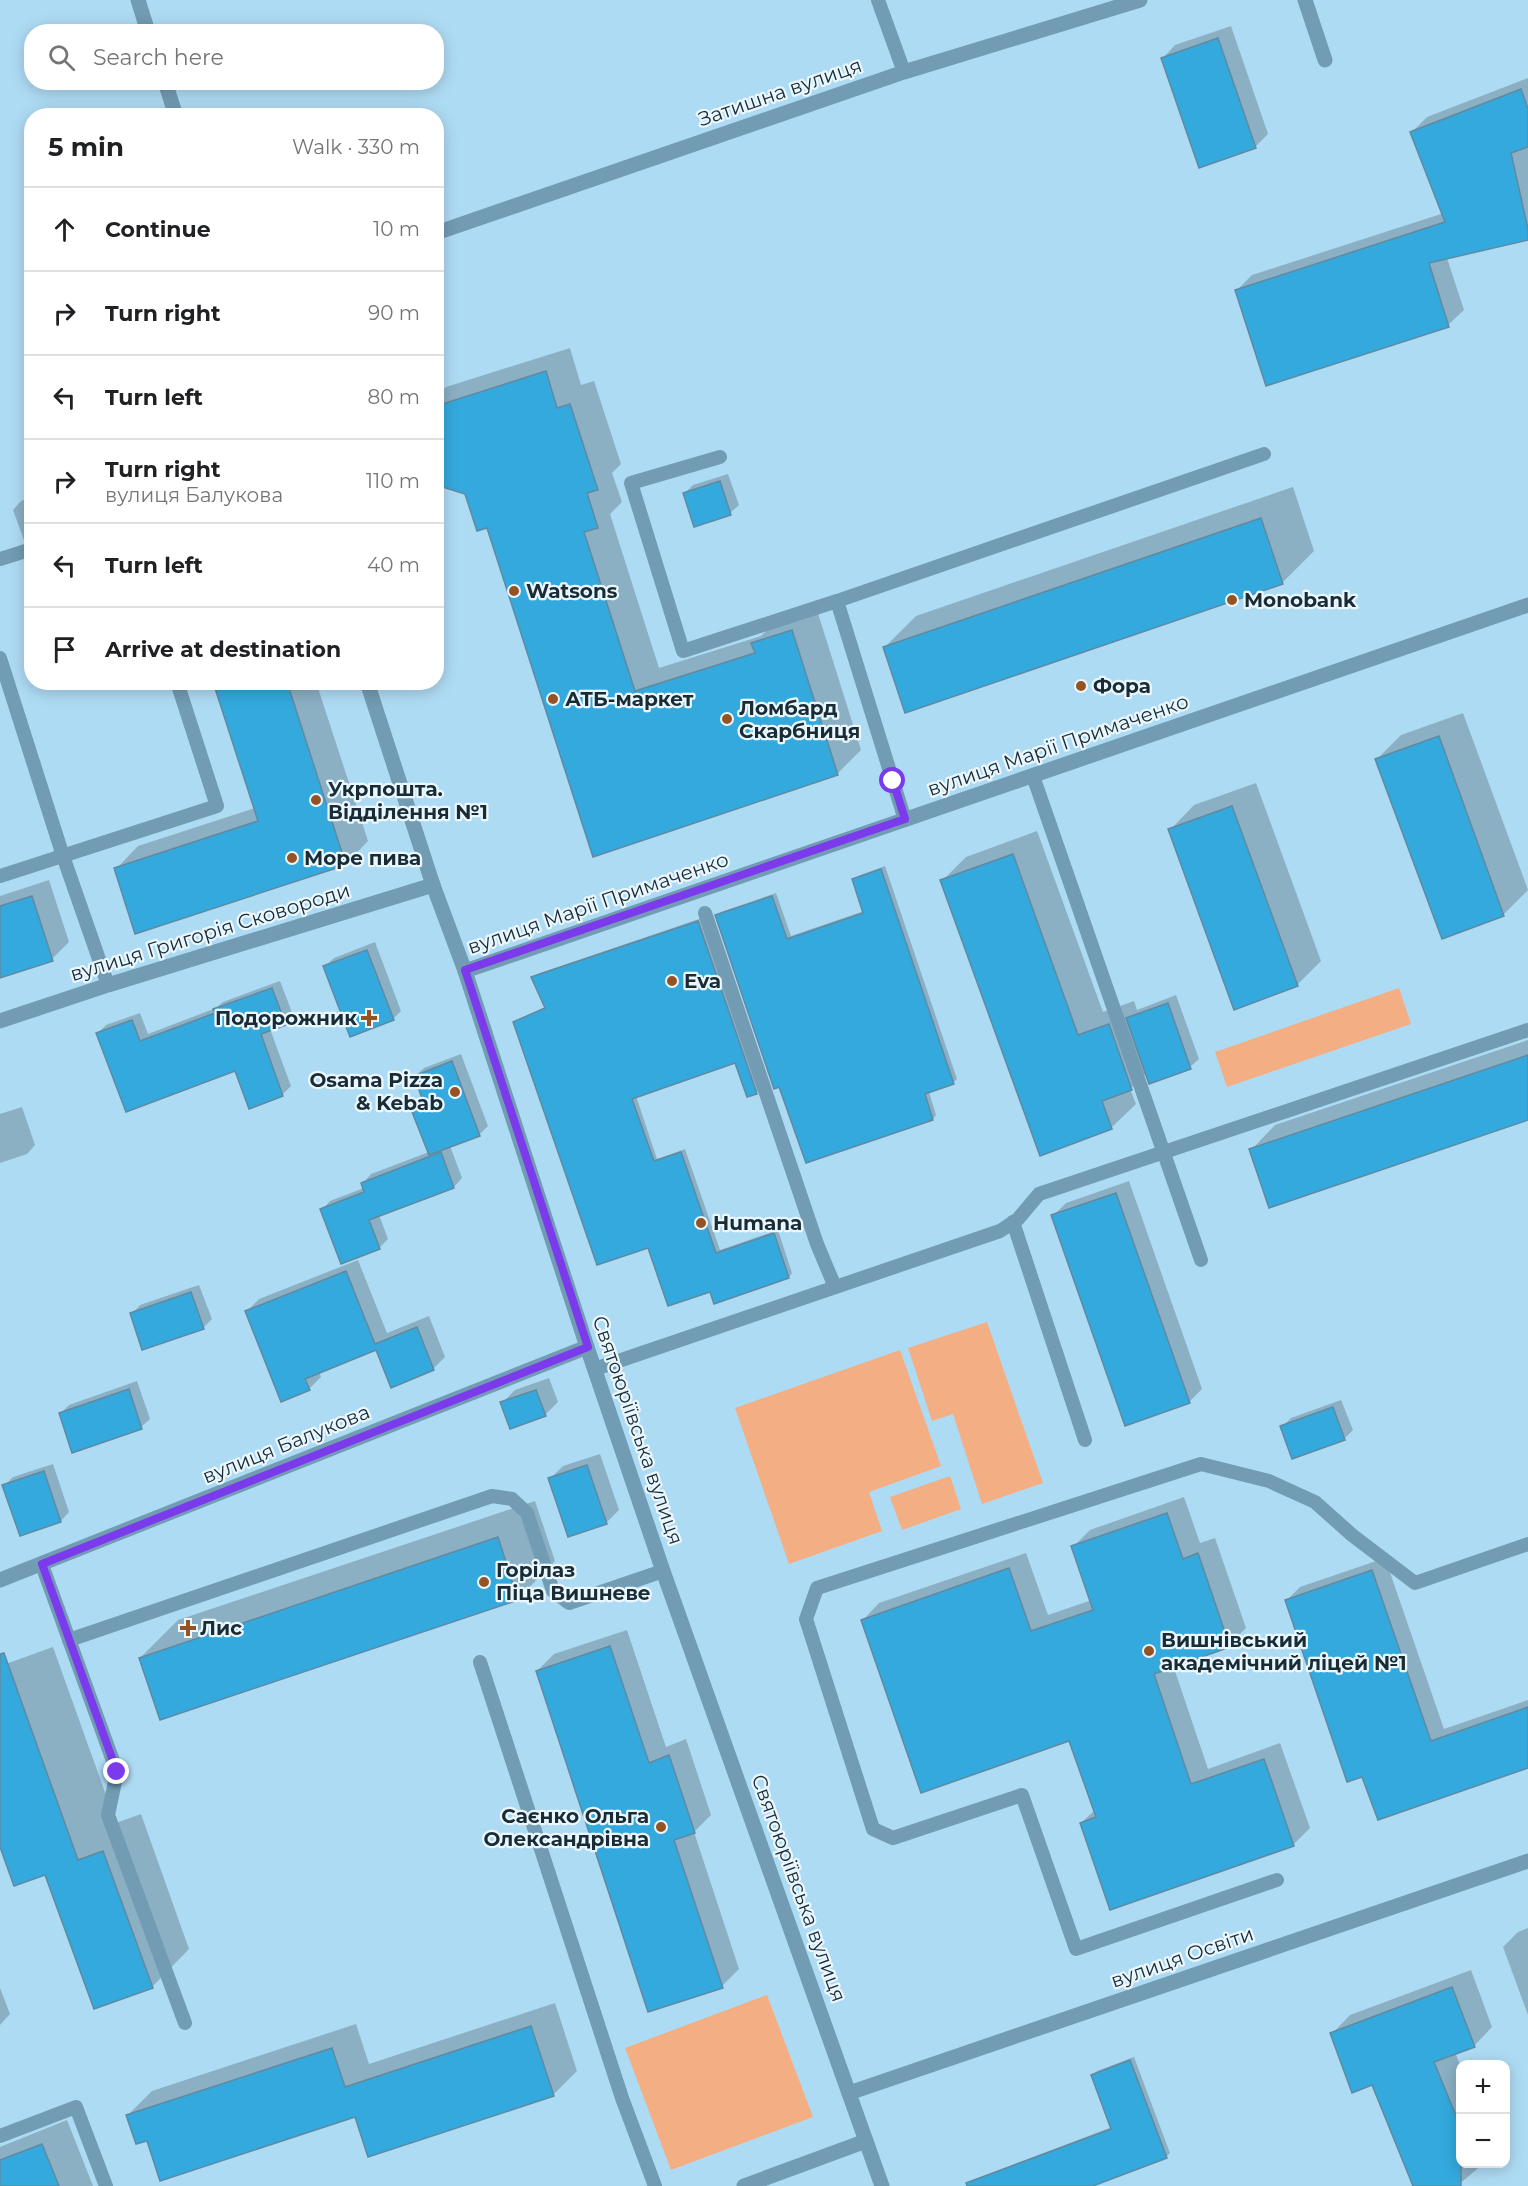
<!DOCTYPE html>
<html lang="en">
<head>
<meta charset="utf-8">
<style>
	body { margin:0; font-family:Montserrat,sans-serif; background:#f6f6f6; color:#202124 }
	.controls { position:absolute; right:18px; bottom:18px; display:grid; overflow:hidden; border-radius:12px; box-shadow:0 3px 15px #0003 }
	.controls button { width:54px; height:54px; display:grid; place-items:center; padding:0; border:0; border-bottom:2px solid #e0e0e0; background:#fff; color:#202124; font:30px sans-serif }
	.stop { position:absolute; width:18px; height:18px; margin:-14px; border:4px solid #7c3aed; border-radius:50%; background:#fff }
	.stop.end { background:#7c3aed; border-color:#fff; box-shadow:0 2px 6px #0008 }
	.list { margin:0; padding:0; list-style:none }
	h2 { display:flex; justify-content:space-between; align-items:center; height:78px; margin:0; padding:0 24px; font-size:26px }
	h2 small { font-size:20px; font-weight:400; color:#757577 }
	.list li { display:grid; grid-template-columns:39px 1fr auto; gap:18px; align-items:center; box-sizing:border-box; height:84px; padding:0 24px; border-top:2px solid #e0e0e0 }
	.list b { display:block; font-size:22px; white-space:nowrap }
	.list p { margin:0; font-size:20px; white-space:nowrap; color:#757577 }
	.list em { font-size:20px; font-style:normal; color:#757577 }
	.icon { flex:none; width:33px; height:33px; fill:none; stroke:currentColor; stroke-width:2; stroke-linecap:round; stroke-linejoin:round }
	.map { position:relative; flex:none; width:1528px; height:2186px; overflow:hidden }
	.search { position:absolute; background:#fff; box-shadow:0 3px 15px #0003; left:24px; top:24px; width:420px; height:66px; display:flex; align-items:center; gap:15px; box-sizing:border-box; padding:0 21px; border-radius:24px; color:#757577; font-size:22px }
	.panel { position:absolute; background:#fff; box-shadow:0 3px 15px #0003; left:24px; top:108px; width:420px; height:582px; border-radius:24px }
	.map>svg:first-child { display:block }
	.green { fill:#f4ae83 }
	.shadow { fill:#0003 }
	.building { fill:#33a9de; stroke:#5f8aa1; stroke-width:1.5 }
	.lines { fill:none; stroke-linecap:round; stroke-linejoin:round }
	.service { stroke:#729cb3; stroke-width:14 }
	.minor { stroke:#729cb3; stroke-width:15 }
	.tertiary { stroke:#729cb3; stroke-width:15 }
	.route { stroke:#7c3aed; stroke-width:8 }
	.poi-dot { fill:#955223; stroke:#eaf7ff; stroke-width:2 }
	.labels { text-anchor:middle; stroke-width:4.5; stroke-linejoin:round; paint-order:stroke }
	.street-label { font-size:20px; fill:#192b34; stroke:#eaf7ff }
	.poi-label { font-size:20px; font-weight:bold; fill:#192b34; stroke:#eaf7ff; text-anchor:start }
</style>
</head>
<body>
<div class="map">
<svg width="1528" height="2186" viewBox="0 0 1528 2186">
	<rect width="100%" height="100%" fill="#aedbf4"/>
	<g class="green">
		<path d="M1399,988L1411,1024L1227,1087L1215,1052Z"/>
		<path d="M987,1322L1043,1483L982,1504L953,1414L932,1421L908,1348Z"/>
		<path d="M900,1350L941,1466L869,1492L882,1531L789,1564L735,1408Z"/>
		<path d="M950,1476L961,1509L902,1530L890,1497Z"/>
		<path d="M767,1995L813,2117L671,2170L625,2048Z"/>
	</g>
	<g class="shadow">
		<path d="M1231,26L1268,134L1255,147L1163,58L1175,45Z"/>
		<path d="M1528,78V238L1447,258L1464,310L1448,325L1237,290L1252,275L1444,213L1412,132L1427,117Z"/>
		<path d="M570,348L581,385L594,381L621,464L612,473L622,502L610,514L659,668L761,636L777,620L816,607L861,750L837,774L594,856L488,526L466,493L436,481V397L446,387Z"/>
		<path d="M728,474L739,505L730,513L684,494L693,485Z"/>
		<path d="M1293,487L1314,551L1282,583L884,648L916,616Z"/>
		<path d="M32,497V538L24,540L13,510L21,501Z"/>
		<path d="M215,682H316L368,841L346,864L136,932L116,869L138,846L255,808Z"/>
		<path d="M1463,713L1528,890L1504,914L1443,937L1377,759L1401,735Z"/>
		<path d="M1256,783L1321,961L1297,985L1170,830L1194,805Z"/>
		<path d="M1037,831L1103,1012L1134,1001L1137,1010L1176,995L1199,1059L1190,1067L1147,1073L1130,1089L1136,1104L1111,1128L942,881L966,857Z"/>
		<path d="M885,866L957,1079L953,1083L929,1092L936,1115L933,1119L807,1161L717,915L721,912L776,893L791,936L864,911L854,880L858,876Z"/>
		<path d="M49,880L69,942L52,959L0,977V896Z"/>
		<path d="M702,918L760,1089L756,1093L736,1061L636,1096L657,1159L685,1149L720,1250L778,1230L792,1273L789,1277L715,1302L711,1290L649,1246L515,1023L519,1019L546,1007L533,978L537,974Z"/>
		<path d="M375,942L401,1011L393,1019L325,966L334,958Z"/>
		<path d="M280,981L293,1015L285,1024L270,1029L291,1086L283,1094L250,1107L236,1069L98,1033L106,1025L140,1013L148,1034L216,1008L223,1002Z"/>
		<path d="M1528,1040V1118L1251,1150L1275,1125Z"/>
		<path d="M461,1054L488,1126L480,1134L450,1146L462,1178L454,1187L379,1215L388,1239L379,1248L322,1210L330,1201L364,1188L363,1183L371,1174L429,1152L414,1113L425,1103L415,1076L424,1068Z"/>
		<path d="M22,1107L35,1145L27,1154L0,1163V1114Z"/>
		<path d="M1129,1181L1202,1389L1189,1402L1053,1216L1066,1203Z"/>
		<path d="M358,1260L387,1333L429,1316L445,1357L433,1369L376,1348L319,1371L321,1377L309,1389L247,1311L259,1299Z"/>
		<path d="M199,1285L212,1319L203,1328L132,1314L140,1305Z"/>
		<path d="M549,1378L558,1402L545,1415L502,1403L515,1390Z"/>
		<path d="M137,1381L150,1419L141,1427L61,1413L69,1405Z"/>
		<path d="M1341,1400L1353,1430L1344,1439L1282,1427L1291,1418Z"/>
		<path d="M600,1454L619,1510L606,1523L550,1479L563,1466Z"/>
		<path d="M53,1464L69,1512L61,1521L21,1534L4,1486L13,1477Z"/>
		<path d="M1184,1497L1200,1543L1215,1538L1246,1628L1229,1645L1173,1665L1208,1769L1280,1743L1310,1828L1293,1845L1081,1823L1095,1810L1070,1739L863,1620L879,1603L1026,1553L1048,1615L1092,1600L1073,1547L1090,1530Z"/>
		<path d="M535,1501L555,1561L518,1599L140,1658L178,1620Z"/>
		<path d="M1385,1558L1444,1729L1528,1700V1767L1363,1775L1287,1600L1300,1587Z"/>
		<path d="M627,1630L666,1747L686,1739L711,1815L694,1832L739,1969L722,1986L537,1671L554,1654Z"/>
		<path d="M53,1647L116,1823L141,1814L189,1949L152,1987L46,1873L0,1843V1666Z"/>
		<path d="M1528,1928V2015L1503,1947L1518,1932Z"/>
		<path d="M1471,1970L1492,2027L1474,2046L1455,2052L1460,2065V2164H1483L1457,2186H1414L1373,2083L1332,2034L1350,2015Z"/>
		<path d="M0,1988L10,2014L0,2025Z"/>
		<path d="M555,2003L577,2071L553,2095L148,2139L128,2115L152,2091L356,2024L369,2064Z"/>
		<path d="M1134,2057L1170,2153L1166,2157L1088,2186H1018L1011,2167L1015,2164L1112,2127L1093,2075L1097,2071Z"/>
		<path d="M67,2120L93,2186H0V2147Z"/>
	</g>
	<g class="building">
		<path d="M1218,38L1256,148L1199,168L1161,58Z"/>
		<path d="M1521,89L1528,109V147L1511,153L1528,229V240L1429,263L1449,327L1266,386L1235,290L1445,222L1410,132Z"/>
		<path d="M546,371L557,408L570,404L598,490L587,493L598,528L584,532L635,691L755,653L751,643L792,630L838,775L593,857L487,528L477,531L465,494L436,485V406Z"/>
		<path d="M720,481L731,515L694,527L683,493Z"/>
		<path d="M1261,518L1283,584L905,713L883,647Z"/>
		<path d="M213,682H287L346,865L135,934L114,868L258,821Z"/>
		<path d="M1439,736L1504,916L1442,939L1375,759Z"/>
		<path d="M1232,806L1298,986L1234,1010L1168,829Z"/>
		<path d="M1013,854L1078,1035L1109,1024L1132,1090L1102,1101L1112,1129L1040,1156L940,880Z"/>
		<path d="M881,869L954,1084L925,1094L933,1120L806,1163L779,1087L774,1089L715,915L772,896L787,939L863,913L852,879Z"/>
		<path d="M32,896L53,961L0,978V906Z"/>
		<path d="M698,921L757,1094L747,1097L735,1063L632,1099L654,1161L681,1152L716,1253L774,1233L789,1278L714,1304L710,1292L668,1306L648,1248L597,1265L513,1022L545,1008L531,977Z"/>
		<path d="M367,950L394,1020L350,1037L323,966Z"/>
		<path d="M272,988L286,1025L261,1034L283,1096L249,1109L235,1071L126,1112L96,1033L132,1020L140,1041L215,1013L213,1009Z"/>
		<path d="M1168,1003L1191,1069L1149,1084L1126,1018Z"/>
		<path d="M1528,1055V1120L1269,1208L1249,1149Z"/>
		<path d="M452,1061L480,1136L429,1155L412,1112L425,1107L414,1076Z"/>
		<path d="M441,1152L454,1188L369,1220L380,1249L341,1264L320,1209L364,1192L361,1183Z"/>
		<path d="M1116,1193L1190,1403L1125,1426L1051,1215Z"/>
		<path d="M346,1271L375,1344L417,1327L434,1370L391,1388L376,1350L305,1379L310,1390L281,1402L245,1311Z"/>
		<path d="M191,1292L204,1329L142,1350L130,1313Z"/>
		<path d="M129,1389L142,1429L72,1453L59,1413Z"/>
		<path d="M536,1390L546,1416L510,1429L500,1402Z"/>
		<path d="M1333,1407L1345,1440L1292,1459L1280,1426Z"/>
		<path d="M587,1465L607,1524L568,1537L548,1478Z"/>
		<path d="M44,1471L61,1522L20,1536L2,1485Z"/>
		<path d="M1167,1513L1183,1559L1198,1553L1230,1647L1154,1674L1191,1784L1264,1759L1294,1846L1110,1910L1080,1823L1096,1817L1069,1741L921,1793L861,1620L1009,1568L1031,1631L1093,1610L1071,1546Z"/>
		<path d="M498,1537L518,1600L160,1720L139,1658Z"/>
		<path d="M1372,1570L1431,1741L1528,1707V1768L1378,1820L1362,1777L1347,1782L1285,1600Z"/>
		<path d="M610,1646L649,1763L669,1755L695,1833L674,1840L723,1988L648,2012L536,1671Z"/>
		<path d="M4,1653L78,1860L103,1851L153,1988L94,2009L45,1875L14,1886L0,1847V1654Z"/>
		<path d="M1452,1987L1475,2047L1434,2062L1461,2128V2186H1413L1372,2085L1352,2093L1330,2033Z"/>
		<path d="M531,2026L554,2096L368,2157L355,2117L160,2181L147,2141L136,2144L126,2115L332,2048L345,2087Z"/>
		<path d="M1130,2060L1167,2158L1093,2186H967L966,2183L1111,2129L1091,2075Z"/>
		<path d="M42,2144L59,2186H0V2160Z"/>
	</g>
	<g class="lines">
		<g class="service">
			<path d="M878,0L904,72"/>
			<path d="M720,457L631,483L683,651L837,601"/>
			<path d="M0,559L32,549"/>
			<path d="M0,658L63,856L108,985"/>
			<path d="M1033,776L1201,1260"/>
			<path d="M905,820L837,601L1264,454"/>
			<path d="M0,876L217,806L177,682"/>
			<path d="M705,913L817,1244L835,1287"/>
			<path d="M1013,1222L1085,1440"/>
			<path d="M595,1369L1000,1231L1018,1219L1039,1194L1528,1030"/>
			<path d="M42,1565L117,1772L108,1815L185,2023"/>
			<path d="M69,1640L492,1496L512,1499L527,1513L553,1591L569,1603L663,1571"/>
			<path d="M480,1662L622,2098L655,2186"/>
			<path d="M1277,1880L1076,1949L1022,1795L893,1838L873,1829L806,1619L817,1588L1201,1464L1269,1481L1315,1502L1352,1535L1415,1583L1528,1544"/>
			<path d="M0,2136L76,2107L106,2186"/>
		</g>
		<g class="minor">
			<path d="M138,0L148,32"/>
			<path d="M1305,0L1325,60"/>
			<path d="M165,82L176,116"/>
			<path d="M436,233L904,72L1140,0"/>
			<path d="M367,682L433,885"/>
			<path d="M465,971L1528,605"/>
			<path d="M0,1580L587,1347"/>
			<path d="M849,2093L1528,1861"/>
			<path d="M744,2186L866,2141"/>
		</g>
		<path class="tertiary" d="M0,1021L108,985L433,885L465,971L587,1347L663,1571L882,2186"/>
	</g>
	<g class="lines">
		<path class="route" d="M117,1772L42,1564L588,1347L465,970L905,819L893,781"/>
	</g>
	<g class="poi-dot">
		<circle cx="514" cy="591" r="6"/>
		<circle cx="1232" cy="600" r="6"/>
		<circle cx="1081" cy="686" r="6"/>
		<circle cx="553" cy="699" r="6"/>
		<circle cx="727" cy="719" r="6"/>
		<circle cx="316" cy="800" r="6"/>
		<circle cx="292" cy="858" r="6"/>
		<circle cx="672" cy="981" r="6"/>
		<path d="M366 1009h6v6h6v6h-6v6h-6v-6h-6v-6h6z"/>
		<circle cx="455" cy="1092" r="6"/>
		<circle cx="701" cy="1223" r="6"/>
		<circle cx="484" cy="1582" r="6"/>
		<path d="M185 1619h6v6h6v6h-6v6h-6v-6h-6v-6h6z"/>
		<circle cx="1149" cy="1651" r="6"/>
		<circle cx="661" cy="1827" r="6"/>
	</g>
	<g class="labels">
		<g class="street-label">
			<text transform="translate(780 92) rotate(-19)" y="7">Затишна вулиця</text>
			<text transform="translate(1058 745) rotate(-19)" y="7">вулиця Марії Примаченко</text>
			<text transform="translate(598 903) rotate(-19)" y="7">вулиця Марії Примаченко</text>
			<text transform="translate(210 932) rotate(-17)" y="7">вулиця Григорія Сковороди</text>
			<text transform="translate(638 1430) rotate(71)" y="7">Святоюріївська вулиця</text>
			<text transform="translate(286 1444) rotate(-22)" y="7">вулиця Балукова</text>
			<text transform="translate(799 1888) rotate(70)" y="7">Святоюріївська вулиця</text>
			<text transform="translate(1182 1957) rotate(-19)" y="7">вулиця Освіти</text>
		</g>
		<g class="poi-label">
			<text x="526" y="598">Watsons</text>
			<text x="1244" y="607">Monobank</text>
			<text x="1093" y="693">Фора</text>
			<text x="565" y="706">АТБ-маркет</text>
			<text x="739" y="715">Ломбард<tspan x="739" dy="23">Скарбниця</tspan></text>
			<text x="328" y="796">Укрпошта.<tspan x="328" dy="23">Відділення №1</tspan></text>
			<text x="304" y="865">Море пива</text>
			<text x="684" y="988">Eva</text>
			<text x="357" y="1025" text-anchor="end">Подорожник</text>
			<text x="443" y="1087" text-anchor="end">Osama Pizza<tspan x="443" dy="23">&amp; Kebab</tspan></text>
			<text x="713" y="1230">Humana</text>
			<text x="496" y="1577">Горілаз<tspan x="496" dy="23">Піца Вишневе</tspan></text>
			<text x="200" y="1635">Лис</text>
			<text x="1161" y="1647">Вишнівський<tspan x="1161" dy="23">академічний ліцей №1</tspan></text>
			<text x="649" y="1823" text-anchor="end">Саєнко Ольга<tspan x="649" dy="23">Олександрівна</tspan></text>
		</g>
	</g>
</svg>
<div class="controls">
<button>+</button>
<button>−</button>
</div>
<div class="stop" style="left:893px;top:781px"></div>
<div class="stop end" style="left:117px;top:1772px"></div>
<div class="search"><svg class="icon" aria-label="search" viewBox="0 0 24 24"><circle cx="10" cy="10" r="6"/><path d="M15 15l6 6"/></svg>Search here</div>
<section class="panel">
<h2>5 min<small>Walk · 330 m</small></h2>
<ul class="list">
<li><svg class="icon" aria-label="ahead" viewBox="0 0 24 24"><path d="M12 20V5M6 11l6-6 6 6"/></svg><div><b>Continue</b></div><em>10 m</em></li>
<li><svg class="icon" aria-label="right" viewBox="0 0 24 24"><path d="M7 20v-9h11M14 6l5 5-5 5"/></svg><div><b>Turn right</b></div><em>90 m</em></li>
<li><svg class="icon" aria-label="left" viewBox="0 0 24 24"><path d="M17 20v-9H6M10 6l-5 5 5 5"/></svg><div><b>Turn left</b></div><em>80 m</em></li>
<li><svg class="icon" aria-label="right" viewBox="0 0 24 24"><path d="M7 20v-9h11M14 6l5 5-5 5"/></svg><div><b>Turn right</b><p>вулиця Балукова</p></div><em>110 m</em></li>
<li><svg class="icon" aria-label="left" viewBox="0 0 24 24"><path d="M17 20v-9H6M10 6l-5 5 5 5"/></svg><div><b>Turn left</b></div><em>40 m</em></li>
<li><svg class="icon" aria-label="arrive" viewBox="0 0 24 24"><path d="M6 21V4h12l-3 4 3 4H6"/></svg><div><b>Arrive at destination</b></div></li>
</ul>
</section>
</div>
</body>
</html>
